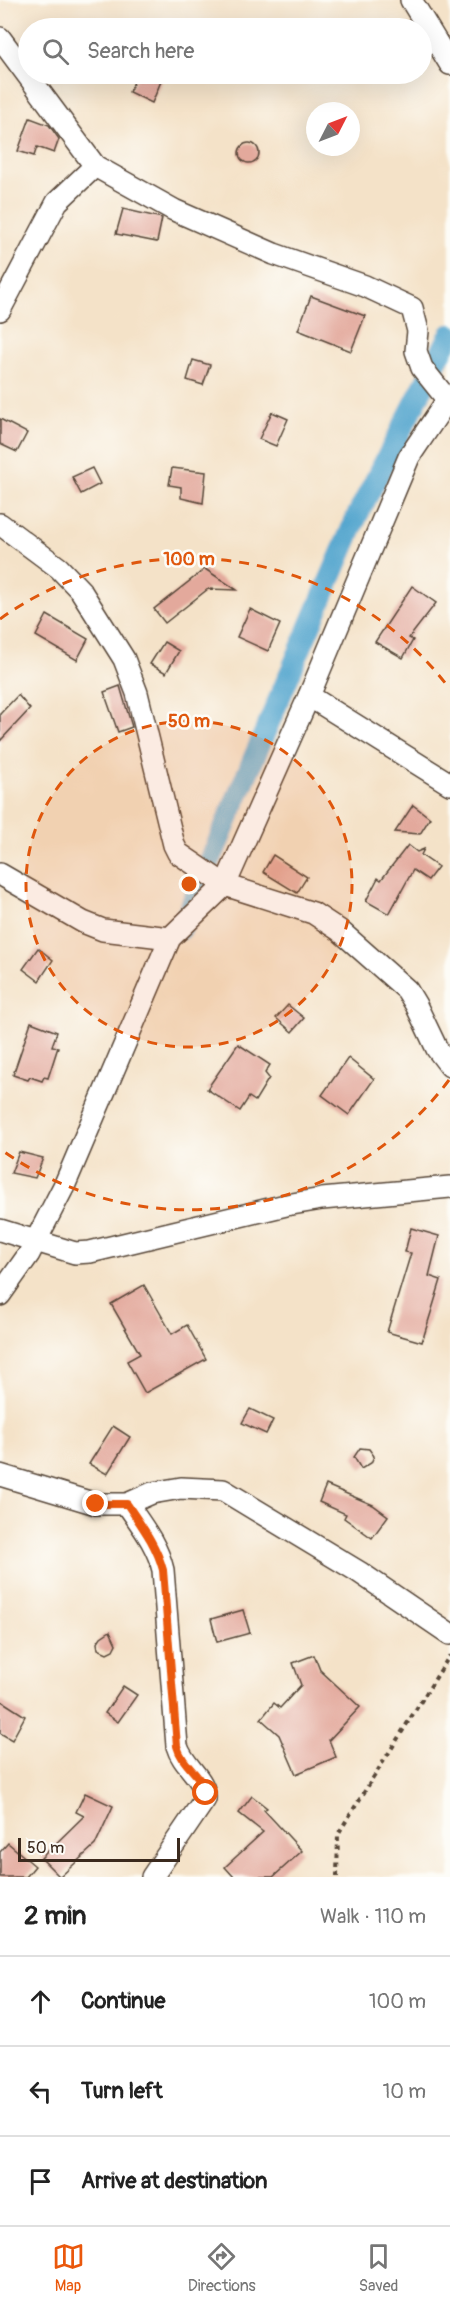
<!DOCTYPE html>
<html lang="en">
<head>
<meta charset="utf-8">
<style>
	body { margin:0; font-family:Pangolin,sans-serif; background:#f2f2f2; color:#222 }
	.compass { position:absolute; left:306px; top:102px; width:54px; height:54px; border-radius:50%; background:#fff; box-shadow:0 6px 24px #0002; rotate:48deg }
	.scale { position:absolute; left:18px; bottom:15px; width:162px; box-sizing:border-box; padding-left:6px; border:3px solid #3b2a1e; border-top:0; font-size:16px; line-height:21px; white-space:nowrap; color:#3b2a1e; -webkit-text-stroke:4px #fdfcf7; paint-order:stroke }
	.stop { position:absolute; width:18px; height:18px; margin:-14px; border:4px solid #ea580c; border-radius:50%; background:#fff }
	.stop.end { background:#ea580c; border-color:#fff; box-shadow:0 2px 6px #0008 }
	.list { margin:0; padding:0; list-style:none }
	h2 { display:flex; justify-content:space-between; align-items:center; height:78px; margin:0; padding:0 24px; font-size:26px }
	h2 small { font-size:20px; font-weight:400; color:#767676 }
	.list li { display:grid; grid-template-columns:39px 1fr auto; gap:18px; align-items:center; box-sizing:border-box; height:90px; padding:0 24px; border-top:2px solid #e0e0e0 }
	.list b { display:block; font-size:22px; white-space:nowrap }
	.list em { font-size:20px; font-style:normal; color:#767676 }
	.icon { flex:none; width:33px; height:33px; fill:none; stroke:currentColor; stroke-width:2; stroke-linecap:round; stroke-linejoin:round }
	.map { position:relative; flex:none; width:450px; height:1877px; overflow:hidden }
	.search { position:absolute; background:#fff; box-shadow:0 6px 24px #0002; left:18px; right:18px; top:18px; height:66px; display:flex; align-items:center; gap:15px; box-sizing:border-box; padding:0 21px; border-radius:33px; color:#767676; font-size:22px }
	.sheet { height:348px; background:#fff }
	nav { display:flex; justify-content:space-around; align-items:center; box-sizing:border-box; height:84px; border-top:2px solid #e0e0e0; background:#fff; font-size:16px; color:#767676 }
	nav a { display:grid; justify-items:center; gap:3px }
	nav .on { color:#ea580c }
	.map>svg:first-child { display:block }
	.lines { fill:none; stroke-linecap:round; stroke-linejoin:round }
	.canal { stroke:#53a5ce; stroke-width:22 }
	.building { fill:#e3a99c }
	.minor-casing { stroke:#574638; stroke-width:24 }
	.path { stroke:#574638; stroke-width:4; stroke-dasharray:4.5 4.5; stroke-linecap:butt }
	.minor { stroke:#fff; stroke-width:21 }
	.route { stroke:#ea580c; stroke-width:8 }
	.ring { fill:none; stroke:#df570d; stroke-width:3; stroke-dasharray:10 8 }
	.centre { fill:#df570d; stroke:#fdfcf7; stroke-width:3 }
	.ring-label { font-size:18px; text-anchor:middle; font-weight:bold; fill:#df570d; stroke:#fdfcf7; stroke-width:5; stroke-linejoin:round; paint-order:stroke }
</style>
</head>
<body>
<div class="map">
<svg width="450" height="1877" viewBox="0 0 450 1877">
	<rect width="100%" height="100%" fill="#fdfcf7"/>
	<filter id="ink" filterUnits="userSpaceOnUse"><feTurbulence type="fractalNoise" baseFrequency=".0167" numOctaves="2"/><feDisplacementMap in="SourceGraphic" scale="12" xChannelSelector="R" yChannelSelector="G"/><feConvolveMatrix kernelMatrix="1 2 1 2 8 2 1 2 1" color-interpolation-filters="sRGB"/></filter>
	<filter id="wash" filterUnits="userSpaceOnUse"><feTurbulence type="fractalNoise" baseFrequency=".008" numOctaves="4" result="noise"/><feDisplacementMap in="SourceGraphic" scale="24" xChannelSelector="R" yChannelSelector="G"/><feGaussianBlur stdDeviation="1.35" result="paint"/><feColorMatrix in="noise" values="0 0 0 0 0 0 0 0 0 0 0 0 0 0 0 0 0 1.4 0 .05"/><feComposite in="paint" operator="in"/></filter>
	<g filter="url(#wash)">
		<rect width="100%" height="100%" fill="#f4e2c8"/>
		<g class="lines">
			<path class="canal" d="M181,929L357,516L450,335"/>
		</g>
		<g id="blocks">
			<g class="building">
				<path d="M138,74H164L152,103L129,92Z"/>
				<path d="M30,118L49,125L59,139L54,153L37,147L34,156L18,151Z"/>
				<circle cx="249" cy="153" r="10"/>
				<path d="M123,209L162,218L157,242L116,234Z"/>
				<path d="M311,296L365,316L351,351L298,330Z"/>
				<path d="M193,360L210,365L203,385L187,380Z"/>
				<path d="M272,412L288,419L276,446L259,439Z"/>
				<path d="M0,419L27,433L17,452L0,444Z"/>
				<path d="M92,468L100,484L81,494L72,477Z"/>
				<path d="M172,468L206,472L203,503L181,498V487L169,485Z"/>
				<path d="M205,569L237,590L208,589L165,623L154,609Z"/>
				<path d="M412,586L436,603L409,638L413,640L403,658L375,642Z"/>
				<path d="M250,609L280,624L268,651L237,637Z"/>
				<path d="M47,615L88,639L77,660L36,636Z"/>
				<path d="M164,642L179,651L166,673L150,664Z"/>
				<path d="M120,686L132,727L118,732L104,692Z"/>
				<path d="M18,695L30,709L0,741V714Z"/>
				<path d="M413,805L430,818L420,834L395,832Z"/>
				<path d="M408,845L417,852L424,849L421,855L438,867L428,880L413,870L389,914L366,901L378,878L381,880Z"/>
				<path d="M273,855L307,877L297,893L263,872Z"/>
				<path d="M38,948L53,960L39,981L23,969Z"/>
				<path d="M288,1005L304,1018L292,1032L276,1018Z"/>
				<path d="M31,1022L57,1032L52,1046L58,1047L48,1078L44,1077L42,1081L30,1077L28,1080L13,1075Z"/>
				<path d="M238,1044L270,1065L265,1073L269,1078L255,1101L249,1097L240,1111L207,1089Z"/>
				<path d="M348,1058L374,1079L349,1115L322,1095Z"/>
				<path d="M19,1152L43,1158L35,1178L11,1173Z"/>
				<path d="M411,1228L439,1236L429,1276L441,1280L422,1342L387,1332L411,1253L405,1252Z"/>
				<path d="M144,1285L172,1334L187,1325L206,1359L145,1393L127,1361L140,1354L111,1304Z"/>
				<path d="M250,1409L273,1420L266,1434L242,1423Z"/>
				<path d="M113,1426L130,1437L107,1474L89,1464Z"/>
				<path d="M360,1448L369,1449L374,1456L371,1463L361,1469L354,1457Z"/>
				<path d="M326,1485L373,1505L388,1516L372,1538L344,1518L346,1514L319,1502Z"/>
				<path d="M243,1610L250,1633L217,1642L211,1619Z"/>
				<path d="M110,1631L116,1644L113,1650L107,1653L98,1649L97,1643L101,1637Z"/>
				<path d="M314,1655L320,1670L360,1707L329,1740L336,1757L296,1774L279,1735L261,1719L274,1703L280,1708L301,1685L293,1663Z"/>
				<path d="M123,1686L137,1695L118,1722L105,1713Z"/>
				<path d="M0,1700L25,1716L12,1740L0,1733Z"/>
				<path d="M85,1793L113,1806L95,1845L60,1877L41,1858L84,1816L76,1812Z"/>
				<path d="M252,1796L267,1808L264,1810L302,1851L273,1877H234L225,1867L263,1832L239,1813Z"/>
				<path d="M8,1843L35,1866L26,1877H0V1852Z"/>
			</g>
		</g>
	</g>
	<g filter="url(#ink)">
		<use href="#blocks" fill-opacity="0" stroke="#574638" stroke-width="1.5"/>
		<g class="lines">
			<defs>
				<g id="minor">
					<path d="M411,0L450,64"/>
					<path d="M0,38L95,166L174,210L274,254L365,286L412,308L418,331L416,351L422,368L450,403"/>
					<path d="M0,310L57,202L95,166"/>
					<path d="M0,524L59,568L81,591L124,659L137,693L174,845L178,853L225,885L313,913L339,930L407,990L416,1005L437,1049L450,1066"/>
					<path d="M309,696L450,784"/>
					<path d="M0,874L83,922L103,930L170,938"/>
					<path d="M0,1230L75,1253L90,1252L286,1205L322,1199L450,1187"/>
					<path d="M0,1295L29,1254L65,1184L170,938L225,885L309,696L409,457L450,396"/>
					<path d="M0,1475L96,1504H127L152,1493L181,1488L223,1490L359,1572L450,1634"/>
					<path d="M127,1504C141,1525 157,1544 163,1570L177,1746C183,1767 207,1779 205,1799L152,1877"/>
				</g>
			</defs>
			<use href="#minor" class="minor-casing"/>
			<path class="path" d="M337,1877L338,1834L450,1655"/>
			<use href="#minor" class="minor"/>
		</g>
	</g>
	<g class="lines" filter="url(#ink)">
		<path class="route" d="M96,1504H127C141,1525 156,1544 163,1570L177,1746C182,1766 203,1776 206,1793"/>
	</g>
	<circle cx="189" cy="884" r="163" fill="#df570d" fill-opacity=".12"/>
	<g class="ring">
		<circle cx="189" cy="884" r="163"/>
		<path d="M449 1080A325 325 0 0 1 0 1149M0 619A325 325 0 0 1 449 688"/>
	</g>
	<circle cx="189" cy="884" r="9" class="centre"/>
	<g class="ring-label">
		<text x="189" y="565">100 m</text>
		<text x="189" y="727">50 m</text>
	</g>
</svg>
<svg class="compass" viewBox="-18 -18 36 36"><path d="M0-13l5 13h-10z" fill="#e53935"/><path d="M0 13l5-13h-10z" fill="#767676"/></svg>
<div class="scale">50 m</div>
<div class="stop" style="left:206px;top:1793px"></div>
<div class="stop end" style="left:96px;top:1504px"></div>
<div class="search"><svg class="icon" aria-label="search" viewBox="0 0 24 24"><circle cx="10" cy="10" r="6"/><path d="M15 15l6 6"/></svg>Search here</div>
</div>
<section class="sheet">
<h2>2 min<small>Walk · 110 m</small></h2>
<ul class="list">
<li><svg class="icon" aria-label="ahead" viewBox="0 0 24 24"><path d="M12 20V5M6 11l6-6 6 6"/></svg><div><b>Continue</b></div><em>100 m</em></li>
<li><svg class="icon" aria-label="left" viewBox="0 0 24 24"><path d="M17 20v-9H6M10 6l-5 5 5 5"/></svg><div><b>Turn left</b></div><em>10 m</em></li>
<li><svg class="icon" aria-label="arrive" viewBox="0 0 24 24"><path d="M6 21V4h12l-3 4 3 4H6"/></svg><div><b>Arrive at destination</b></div></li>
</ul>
</section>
<nav>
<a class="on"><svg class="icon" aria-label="map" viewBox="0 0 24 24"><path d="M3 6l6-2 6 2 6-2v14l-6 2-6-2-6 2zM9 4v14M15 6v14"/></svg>Map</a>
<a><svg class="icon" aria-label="directions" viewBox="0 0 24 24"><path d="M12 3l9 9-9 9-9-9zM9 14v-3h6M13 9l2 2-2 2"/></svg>Directions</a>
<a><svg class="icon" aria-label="saved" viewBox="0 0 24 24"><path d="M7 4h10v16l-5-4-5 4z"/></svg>Saved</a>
</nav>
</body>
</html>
